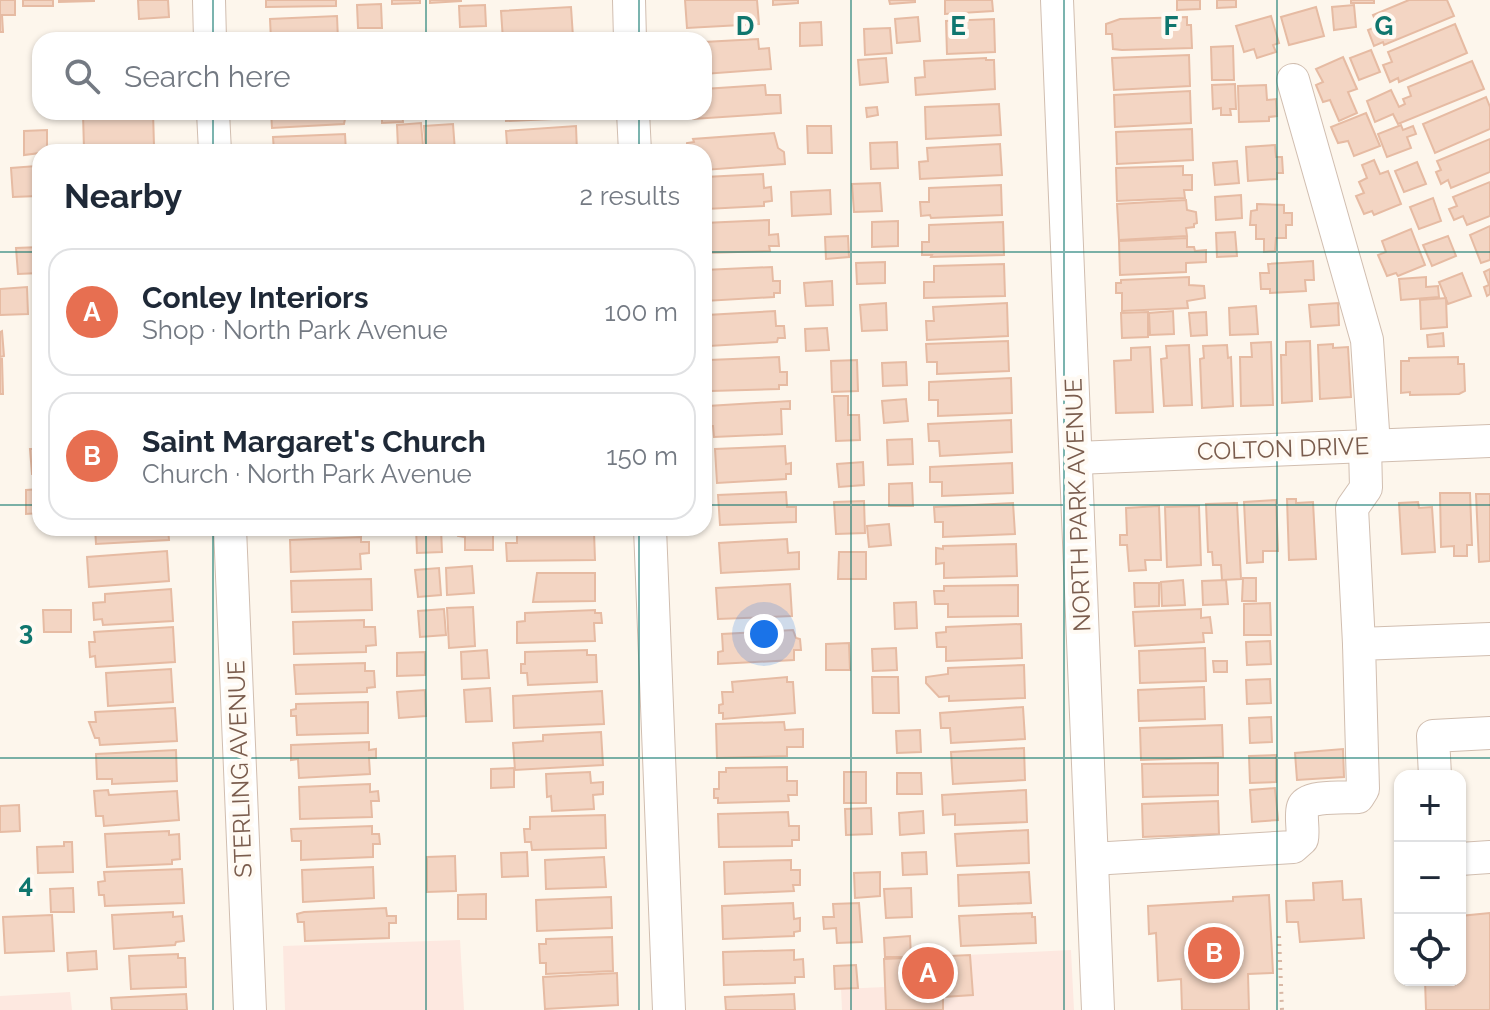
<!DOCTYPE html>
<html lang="en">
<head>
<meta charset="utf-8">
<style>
	body { margin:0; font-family:Raleway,sans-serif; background:#f2f2f3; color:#1f2937 }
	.controls { position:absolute; right:24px; bottom:24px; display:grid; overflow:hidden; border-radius:16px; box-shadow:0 2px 6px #0004 }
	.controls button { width:72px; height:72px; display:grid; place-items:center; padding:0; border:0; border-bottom:2px solid #e0e1e3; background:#fff; color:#1f2937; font:40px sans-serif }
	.you { position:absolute; left:764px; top:634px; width:28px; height:28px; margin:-20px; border:6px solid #fff; border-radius:50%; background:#1a73e8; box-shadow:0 0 0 12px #1a73e833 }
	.badge { display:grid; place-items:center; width:52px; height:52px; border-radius:50%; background:#e76f51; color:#fff; font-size:26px; font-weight:700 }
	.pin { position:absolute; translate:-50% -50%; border:4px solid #fff; box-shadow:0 2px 8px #0006 }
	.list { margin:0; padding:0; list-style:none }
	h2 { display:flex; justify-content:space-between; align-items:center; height:104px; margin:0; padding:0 32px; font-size:34px }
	h2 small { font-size:26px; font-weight:400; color:#747a83 }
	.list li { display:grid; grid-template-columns:52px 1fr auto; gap:24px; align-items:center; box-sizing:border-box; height:128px; margin:0 16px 16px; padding:0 16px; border:2px solid #e0e1e3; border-radius:24px }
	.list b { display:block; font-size:30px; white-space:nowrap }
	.list p { margin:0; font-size:26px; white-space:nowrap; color:#747a83 }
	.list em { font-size:26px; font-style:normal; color:#747a83 }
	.icon { flex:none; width:44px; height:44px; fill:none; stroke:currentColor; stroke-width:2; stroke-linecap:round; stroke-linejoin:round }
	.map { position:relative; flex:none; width:1490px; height:1010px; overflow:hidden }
	.search { position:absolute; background:#fff; box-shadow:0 2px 6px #0004; left:32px; top:32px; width:680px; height:88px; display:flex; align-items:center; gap:20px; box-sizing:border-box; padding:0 28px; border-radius:24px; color:#747a83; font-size:30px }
	.panel { position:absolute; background:#fff; box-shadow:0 2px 6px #0004; left:32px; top:144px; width:680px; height:392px; border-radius:24px }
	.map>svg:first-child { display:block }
	.commercial { fill:#fde8e0 }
	.building { fill:#f3d5c3; stroke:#e6bba3; stroke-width:2 }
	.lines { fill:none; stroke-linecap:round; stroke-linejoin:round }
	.minor-casing { stroke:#d1beb0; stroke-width:34 }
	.path { stroke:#d9b8a5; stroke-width:4; stroke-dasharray:2 6; stroke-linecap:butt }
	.minor { stroke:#fff; stroke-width:32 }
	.grid { fill:none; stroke:#0f766e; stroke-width:2; stroke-opacity:0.55 }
	.labels { text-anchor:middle; stroke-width:8; stroke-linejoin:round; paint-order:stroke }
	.street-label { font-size:24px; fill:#7a5c4d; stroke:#fffaf3 }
	.grid-label { font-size:26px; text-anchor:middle; font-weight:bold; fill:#0f766e; stroke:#fffaf3; stroke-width:8; stroke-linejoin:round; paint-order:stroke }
</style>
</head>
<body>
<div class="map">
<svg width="1490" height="1010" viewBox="0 0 1490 1010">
	<rect width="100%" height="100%" fill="#fdf6ec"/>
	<g class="commercial">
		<path d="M460,940L464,1010H285L283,946Z"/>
		<path d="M1071,950L1074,1010H842L841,989L885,987L884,959Z"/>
		<path d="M70,992L72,1010H0V996Z"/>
	</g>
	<g class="building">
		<path d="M0,0H15V15H2L3,32H0Z"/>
		<rect x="23" y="0" width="30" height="6"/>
		<path d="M59,0H94V1L59,2Z"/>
		<path d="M138,0H168L169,17L139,19Z"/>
		<path d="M266,0H336V6L266,7Z"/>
		<path d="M392,0H420V3L392,4Z"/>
		<path d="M430,0H461V1L430,3Z"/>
		<path d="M685,0H757L759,24L687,28Z"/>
		<path d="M773,0H798V3L773,5Z"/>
		<path d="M889,0H915V2L890,4Z"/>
		<path d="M945,0H992L993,11L945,14Z"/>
		<path d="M1177,0H1200V9L1177,10Z"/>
		<path d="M1217,0H1236V7L1217,8Z"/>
		<rect x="1351" y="0" width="23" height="3"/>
		<path d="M1409,0H1447L1454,16L1384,45L1383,42L1374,46L1368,30L1378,26L1373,15Z"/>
		<path d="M381,4L382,28H358L357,5Z"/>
		<path d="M485,5L486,26L460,27L459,6Z"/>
		<path d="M1354,5L1356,27L1334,30L1332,7Z"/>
		<path d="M571,7L573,37L503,40L501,11Z"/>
		<path d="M1316,7L1324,36L1289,45L1281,17Z"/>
		<path d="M337,16L338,40H271L270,19Z"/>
		<path d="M1271,16L1279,43L1273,45L1276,52L1257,58L1254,49L1244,52L1236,26Z"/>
		<path d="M918,17L920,41L897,43L895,19Z"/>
		<path d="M1187,17V25H1191L1192,48L1122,50L1113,49L1112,34H1106V24L1120,19Z"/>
		<path d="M994,19L995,52L947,54L946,21Z"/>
		<path d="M821,22L822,45L800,46V23Z"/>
		<path d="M1455,24L1467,53L1399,82L1398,78L1390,82L1383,65L1392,62L1388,52Z"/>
		<path d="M890,28L892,53L865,55L864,29Z"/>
		<path d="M758,39L759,49L769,48L771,69L704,74V42Z"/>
		<path d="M1233,46L1234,80H1212L1211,47Z"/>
		<path d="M1371,50L1380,72L1359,80L1350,58Z"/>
		<path d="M1189,55L1190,86L1114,90L1112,58Z"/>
		<path d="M1343,57L1357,89L1348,92L1357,113L1339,121L1330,100L1323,102L1316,85L1323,82L1316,69Z"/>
		<path d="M886,58L888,82L860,85L858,60Z"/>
		<path d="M986,58V60H994L995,89L916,95L915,78L925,77L924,61Z"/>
		<path d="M1472,61L1484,89L1398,124L1393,114L1375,122L1367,101L1391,90L1399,107L1405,104L1403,99L1411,96L1408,87Z"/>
		<path d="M1235,84L1236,109H1230L1231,115H1221V108L1213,109L1212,85Z"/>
		<path d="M765,85L766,95H780L781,113L693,119L692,112H704V89Z"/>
		<path d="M1266,85L1267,100L1276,99L1277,116L1269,117V121L1239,122L1238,86Z"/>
		<path d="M1190,91L1191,123L1115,127L1114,95Z"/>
		<path d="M1486,97L1490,107V129L1435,153L1423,124Z"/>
		<path d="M999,104L1001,135L926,139L925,107Z"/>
		<path d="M877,107L878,115L867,117L866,108Z"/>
		<path d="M153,112L154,146L84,149L83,114Z"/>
		<path d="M271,112H355V119H345L344,124L272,128Z"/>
		<path d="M382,112H402L403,122L382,123Z"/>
		<path d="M497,112H575V118L506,121V116L497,117Z"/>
		<path d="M1366,113L1380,146L1354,156L1348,141L1338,143L1331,127Z"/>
		<path d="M421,123L423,146L398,148L397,125Z"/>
		<path d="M453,124L455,151L426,152L424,126Z"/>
		<path d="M1401,125L1403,130L1413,126L1416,134L1407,137L1411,148L1387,157L1378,134Z"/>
		<path d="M576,126L577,152H498L497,145H507L506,131Z"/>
		<path d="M807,126H831L832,153H808Z"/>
		<path d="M1192,129L1193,160L1117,164L1116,132Z"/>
		<path d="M47,130V152L24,155V131Z"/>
		<path d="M774,133L778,148L784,152L785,164L704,170V152L687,150V143L694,142L693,139Z"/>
		<path d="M345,134L346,152H274L273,137Z"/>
		<path d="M1490,139V172L1451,188L1448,180L1441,184L1436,172L1441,170L1437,161Z"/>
		<path d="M897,142L898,168L871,169L870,143Z"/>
		<path d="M1000,144L1002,175L920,179L919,162L928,161L927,148Z"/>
		<path d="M1275,145L1276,157H1282L1283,173H1277V179L1248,181L1246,147Z"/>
		<path d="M1374,160L1380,174L1388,171L1401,204L1374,215L1372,211L1364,214L1356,196L1364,193L1359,182L1367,178L1362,165Z"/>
		<path d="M1237,161L1239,183L1215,185L1213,163Z"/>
		<path d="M1417,162L1426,184L1404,192L1395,171Z"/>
		<path d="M36,166L38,196L13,197L11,168Z"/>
		<path d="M1183,166V175H1192V190H1184L1185,198L1117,201L1116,168Z"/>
		<path d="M763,174L764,188L771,187L772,201L764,202V206L706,209L704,206L705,177Z"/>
		<path d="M1490,182V216L1467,225L1463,216L1454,220L1449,209L1457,206L1453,197Z"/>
		<path d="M880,183L882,211L854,212L852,184Z"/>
		<path d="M1001,185L1002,215L931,218L930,215L921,216L920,202H929V188Z"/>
		<path d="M830,190L831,214L792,216L791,192Z"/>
		<path d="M1241,195L1242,218L1216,220L1215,197Z"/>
		<path d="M1433,198L1441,221L1419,229L1410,207Z"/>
		<path d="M1186,200L1187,210L1196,212L1197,223L1194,224V227L1186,228L1187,236L1119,240L1117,204Z"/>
		<path d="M1257,204L1284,205V213H1292V225H1286V238H1276L1275,251L1264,252V239H1256V225H1250L1251,211L1257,210Z"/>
		<path d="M769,220V235L778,234L779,246H769L770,251L704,253V223Z"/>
		<path d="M898,221V246L872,247V222Z"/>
		<path d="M1003,222L1004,255L931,257L932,255H922V242H929V225Z"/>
		<path d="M1490,226V260L1481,263L1470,235Z"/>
		<path d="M1411,229L1425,265L1398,276L1396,273L1387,276L1378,255L1386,252L1382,241Z"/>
		<path d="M1235,232L1237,256L1217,257L1216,233Z"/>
		<path d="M848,236L849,257L826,259L825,237Z"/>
		<path d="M1448,236L1456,256L1432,266L1423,245Z"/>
		<path d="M1187,238V247H1194L1195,251L1206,250V262L1186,263V272L1120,275L1119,241Z"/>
		<path d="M40,247V273L18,274L16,248Z"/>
		<path d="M1313,261L1314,280H1305L1306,291L1270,293V289H1261L1260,273H1269L1268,264Z"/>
		<path d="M885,262V283L857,284L856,263Z"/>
		<path d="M1004,264L1005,296L924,298V282H934V266Z"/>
		<path d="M772,267L773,281H780V293H774V297L705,301L704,270Z"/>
		<path d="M1490,269V294L1487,296L1484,287L1489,285L1484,272Z"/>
		<path d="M1462,273L1471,296L1448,304L1439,282Z"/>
		<path d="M1189,277V285L1204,286L1205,298L1187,301L1188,308L1122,311V293H1116V283H1121V280Z"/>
		<path d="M1426,277V287L1438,286L1439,297L1401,300L1399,279Z"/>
		<path d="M832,281L833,305L806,306L804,283Z"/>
		<path d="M27,287L28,314L0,315V289Z"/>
		<path d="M1446,298L1447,327L1421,329L1420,300Z"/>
		<path d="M886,303L887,330L862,331L860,305Z"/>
		<path d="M1007,303L1008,336L927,340L926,321H934L933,307Z"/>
		<path d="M1338,303L1339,325L1311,327L1309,305Z"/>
		<path d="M1256,306L1258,334L1230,335L1229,308Z"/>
		<path d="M775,311L776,326H784L785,338H778L777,342L709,346L707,315Z"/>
		<path d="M1173,311L1174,334L1150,335L1149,313Z"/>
		<path d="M1148,312V337L1122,338L1121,313Z"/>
		<path d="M1206,312L1207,335L1191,336L1189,313Z"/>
		<path d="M827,328L829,350L806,351L805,329Z"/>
		<path d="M2,331L4,356L0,357V332Z"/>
		<path d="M1443,333L1444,346L1428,347L1427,335Z"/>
		<path d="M1008,341L1009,371L937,374V362H927L926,344Z"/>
		<path d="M1310,341L1312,401L1282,403L1281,355H1286V342Z"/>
		<path d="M1271,342L1273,405L1241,406L1240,357H1252L1251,343Z"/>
		<path d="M1333,344V348L1348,347L1351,397L1320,399L1318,345Z"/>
		<path d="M1189,345L1192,405L1164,406L1161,359L1167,358L1166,346Z"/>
		<path d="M1227,345L1228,358L1231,357L1233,406L1202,408L1200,359L1204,358L1203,346Z"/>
		<path d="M1150,347L1153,412L1116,413L1114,361L1131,360V348Z"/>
		<path d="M779,357L780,372H787V385H779V389L711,391L709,360Z"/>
		<path d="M1458,357V364H1464L1465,391L1459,394L1410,395V392L1401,393V361H1409V358Z"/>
		<path d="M0,359H2L3,394H0Z"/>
		<path d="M857,360L858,391L832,392L831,361Z"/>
		<path d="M906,362L907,385L883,386L882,363Z"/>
		<path d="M1011,378L1012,413L938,416V400H929V382Z"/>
		<path d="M834,396H848V415H859L860,440L836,441Z"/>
		<path d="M906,399L908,421L884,423L882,401Z"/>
		<path d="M790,401V409H781L782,434L714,437L713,426H709L708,406Z"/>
		<path d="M1011,420L1012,452L940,456L939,441H929L928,424Z"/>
		<path d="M912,439L913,464L888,465L887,440Z"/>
		<path d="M785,446L786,464L791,463V474H786V479L717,483L715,449Z"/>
		<path d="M30,449H40V473L32,474Z"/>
		<path d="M863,462L864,485L839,487L837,464Z"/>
		<path d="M1012,463L1013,493L942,496V482H930V467Z"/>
		<path d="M912,483L913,506H889V484Z"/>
		<path d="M40,489V513L26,514V490Z"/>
		<path d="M786,492L787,507H796V522L720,525L718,495Z"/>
		<path d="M1440,493H1470L1472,545H1467V556H1454V546L1441,547Z"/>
		<path d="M1476,494H1490V561L1479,562Z"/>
		<path d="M1287,499H1296V503L1313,502L1316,559L1289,560Z"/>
		<path d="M1276,500L1278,551H1263V562L1247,563L1244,502Z"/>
		<path d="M864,501L865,533L836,534L834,502Z"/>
		<path d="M1418,502L1419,508L1432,507L1435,552L1402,554L1399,503Z"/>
		<path d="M1013,503L1015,534L943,537V522H935L934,507Z"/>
		<path d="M1237,503L1241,579L1222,580L1221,565H1213L1212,552H1208L1206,504Z"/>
		<path d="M1159,506L1161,560H1145L1146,570L1129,571L1127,545H1120V535H1127L1126,508Z"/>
		<path d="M1199,506L1201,565L1167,567L1165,507Z"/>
		<path d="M889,524L891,545L869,547L867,526Z"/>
		<path d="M95,528H168L169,540L96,544Z"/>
		<path d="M289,528H342L289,531Z"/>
		<path d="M416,528H441L442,552L417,553Z"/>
		<path d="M458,528H493V550H465V537L458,536Z"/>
		<path d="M582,528V532H594L595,560L507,561L506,543H517V529Z"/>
		<path d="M361,537V542H369V553L360,554L361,569L291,572L290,540Z"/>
		<path d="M787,539L788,553L799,552V569L721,573L719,543Z"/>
		<path d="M1016,544L1017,576L944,578V563L936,564V548L943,549V546Z"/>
		<path d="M167,551L169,581L89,587L87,557Z"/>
		<path d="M839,552H866V579H838Z"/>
		<path d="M472,566L474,593L447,595L446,568Z"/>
		<path d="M439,568L441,595L418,597L415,570Z"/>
		<path d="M537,573H595V601L533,602Z"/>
		<path d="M1243,578H1256V601H1242Z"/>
		<path d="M371,579L372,610L292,612L291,581Z"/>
		<path d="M1183,580L1185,605L1162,606L1161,582Z"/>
		<path d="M1226,580L1228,604L1203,605L1202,581Z"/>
		<path d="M1134,583H1159V606L1135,607Z"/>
		<path d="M790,584L792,616L718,619L716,588Z"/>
		<path d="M1018,585V616L948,617V604H935L934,591H944V586Z"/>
		<path d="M171,589L173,621L103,625L102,619L94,620L93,603L105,602V594Z"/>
		<path d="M916,602L917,628L895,629L894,603Z"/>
		<path d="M1270,603L1271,635H1244V604Z"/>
		<path d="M473,607L475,646L449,648L447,608Z"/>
		<path d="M444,609L446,635L420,637L418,611Z"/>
		<path d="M1201,609V618L1210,617L1212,633H1203L1204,642L1135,646L1133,612Z"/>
		<path d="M43,610H71V632H44Z"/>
		<path d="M595,610V613H601L602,623H594L595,641L517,643V622L525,621V613Z"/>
		<path d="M364,620V627H375L376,645L366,646V652L294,654L293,622Z"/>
		<path d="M1021,624L1022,658L946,661V647H937L936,633L946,632V627Z"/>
		<path d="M173,627L175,662L96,667L95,656L90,657L89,642H95L94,632Z"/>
		<path d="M793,630L796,638L800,639L801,650H794V660L718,664V652L723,651L722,634Z"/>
		<path d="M1270,641L1271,664L1247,665L1246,642Z"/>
		<path d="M849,643L850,670H826V644Z"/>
		<path d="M896,648L897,670L873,671L872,649Z"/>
		<path d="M1205,648L1206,681L1140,683L1139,651Z"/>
		<path d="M487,650L489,678L462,679L461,652Z"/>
		<path d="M587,650V655H596L597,682L528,685L527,673H521V664H525V652Z"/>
		<path d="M425,652V675L397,676V653Z"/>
		<path d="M1213,661H1227V672H1214Z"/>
		<path d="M365,663V671H374L375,687L367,688V692L296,694L294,665Z"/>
		<path d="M1024,665L1025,698L949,701V696L939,697L926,683V677L948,674V668Z"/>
		<path d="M171,669L173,702L108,706L106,673Z"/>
		<path d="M787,677V682H793L795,713L723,719V713H719V705L723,704L722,692H733L732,682Z"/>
		<path d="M872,677H898L899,713H873Z"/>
		<path d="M1270,679L1271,703L1247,704L1246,680Z"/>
		<path d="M1204,687L1205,719L1139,721L1138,690Z"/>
		<path d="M490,688L492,721L466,722L464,690Z"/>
		<path d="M425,690L426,716L399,718L397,692Z"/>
		<path d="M602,691L604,724L514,728L513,696Z"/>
		<path d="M368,702V733L297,735L296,716H291V710L296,709V704Z"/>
		<path d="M1023,707L1025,739L951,743L950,728H941L940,713Z"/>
		<path d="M175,708L177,741L100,745L99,738H95L89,722H96L95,712Z"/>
		<path d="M1271,717L1272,742L1250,743L1249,718Z"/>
		<path d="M784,722L785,730L803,729V747H787V756L717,758L716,724Z"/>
		<path d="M1222,725L1223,757L1141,760L1140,728Z"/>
		<path d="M920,730L921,752L897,753L896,731Z"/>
		<path d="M601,732L603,765L515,770L513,743L543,741V735Z"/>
		<path d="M369,742V750L376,749V758H369L370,774L299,778L298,759L291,760V745Z"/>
		<path d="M1024,748L1025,780L953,784L951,752Z"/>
		<path d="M1343,749L1344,777L1297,780L1295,753Z"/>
		<path d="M176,750L177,781L112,784V779H97L96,754Z"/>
		<path d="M1276,755V782L1250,783L1249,756Z"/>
		<path d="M1218,763V795L1143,797L1142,764Z"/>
		<path d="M787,767V781H797V795H788L789,801L718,803V798H714V789H719V772H726V768Z"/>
		<path d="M514,768V787L491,788V769Z"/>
		<path d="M590,772L591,783L603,782V794L593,795L594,809L552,811L551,796L547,797L546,774Z"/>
		<rect x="844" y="772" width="22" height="31"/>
		<path d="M897,773H921L922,794H897Z"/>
		<path d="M370,784V792L378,791L379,801H371L372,817L300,819L299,787Z"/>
		<path d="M1275,788L1278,820L1252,822L1250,790Z"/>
		<path d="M108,790L109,795L177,791L179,820L104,826L103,816H96L94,791Z"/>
		<path d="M1026,790L1027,822L955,825V814L943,815L942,795Z"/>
		<path d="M1218,801L1219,834L1143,837L1142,804Z"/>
		<path d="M19,805L20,831L0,832V806Z"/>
		<path d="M871,808L872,834L846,835L845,809Z"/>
		<path d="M923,811L924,833L900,835L899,813Z"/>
		<path d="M788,812L789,826H799V840H792V846L719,847L718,814Z"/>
		<path d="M605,815L606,848L532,850L531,842H525L524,829H530V817Z"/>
		<path d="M372,826V834H379L380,844H373V857L301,860V841H292L291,829Z"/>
		<path d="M1028,830L1029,863L957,866L955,834Z"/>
		<path d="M169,831V835L179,834L180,859L172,860V864L107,867L105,834Z"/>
		<path d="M64,842H72L73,872L38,873L37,847L64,846Z"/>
		<path d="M527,852L528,876L502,877L501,853Z"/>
		<path d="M926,852L927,874L903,875L902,853Z"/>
		<path d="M455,856L456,891L427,892V857Z"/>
		<path d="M604,857L606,887L546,889L545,860Z"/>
		<path d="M791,860V870H800V885H793L794,891L725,894L724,862Z"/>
		<path d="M373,867L374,898L303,902L302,870Z"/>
		<path d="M182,869L184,903L105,906L104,895H99L98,882L105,881L104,872Z"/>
		<path d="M880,872V896L855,898L854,873Z"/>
		<path d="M1029,872L1031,903L959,906L958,875Z"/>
		<path d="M1342,881L1343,900L1361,899L1364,938L1300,942L1298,922H1287L1286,901L1314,900L1313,883Z"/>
		<path d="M73,888L74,912H51L50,889Z"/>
		<path d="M911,888L912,917L886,918L884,889Z"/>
		<path d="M486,894V919H458V895Z"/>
		<path d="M1269,895L1273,973L1248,974L1249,1010H1182L1181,979L1158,981L1156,933L1149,934L1148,906L1233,901V897Z"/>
		<path d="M611,897L612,928L537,931L536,900Z"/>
		<path d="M793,903L794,919L800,918V931L794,932V936L723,939L722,906Z"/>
		<path d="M859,903L862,942L837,943L836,928L824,929L823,917H834L833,904Z"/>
		<path d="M386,908L387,916H396V923H389V938L305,941L304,922H298L297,914L304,912Z"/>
		<path d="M173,912V917L182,916L184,941L176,942L175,945L114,949L112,915Z"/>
		<path d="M1032,913V917H1035L1036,943L961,946L959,916Z"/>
		<path d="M1490,913V1010H1426L1425,980H1460V916Z"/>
		<path d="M52,915L54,951L5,953L3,917Z"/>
		<path d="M910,936L911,957H885L884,938Z"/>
		<path d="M612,937L613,971L546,974V963H540L539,944H546V939Z"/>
		<path d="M794,950V960L803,959L804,977H795V983L724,985L723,952Z"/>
		<path d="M96,951L97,969L68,971L67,953Z"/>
		<path d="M178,954V958H185L186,987L131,989L129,956Z"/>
		<path d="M970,955L973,995L943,997V1010H886L884,959Z"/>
		<path d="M856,965L858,988L835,989L834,966Z"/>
		<path d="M617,973L618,1005L545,1009L543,977Z"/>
		<path d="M186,994L187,1010H112L111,998Z"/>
		<path d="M794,994L795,1010H726L725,997Z"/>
	</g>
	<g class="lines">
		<defs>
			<g id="minor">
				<path d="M209,0L210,40"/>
				<path d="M629,0L630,40"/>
				<path d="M1057,0L1098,1010"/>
				<path d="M1293,80L1367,340L1374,446"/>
				<path d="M213,112L215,152"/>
				<path d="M633,112L635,152"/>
				<path d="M1076,458L1490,441"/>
				<path d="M230,528L250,1010"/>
				<path d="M650,528L669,1010"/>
				<path d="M1359,644L1352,508L1366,488L1365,446"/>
				<path d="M1435,776L1433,736L1490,733"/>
				<path d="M1092,859L1293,847L1302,839C1304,830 1300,816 1303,807C1307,795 1346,798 1358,797L1363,789L1359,644L1490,639"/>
				<path d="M1460,859L1490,857"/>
			</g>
		</defs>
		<use href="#minor" class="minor-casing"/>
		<path class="path" d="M1279,936L1282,1010"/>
		<use href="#minor" class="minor"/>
	</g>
	<path class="grid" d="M213,0V40M426,0V40M639,0V40M851,0V1010M1064,0V1010M1277,0V1010M213,112V152M426,112V152M639,112V152M0,252H40M704,252H1490M0,505H40M704,505H1490M213,528V1010M426,528V1010M639,528V1010M0,758H1490"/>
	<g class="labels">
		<g class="street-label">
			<text transform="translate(1283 449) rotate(-2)" y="8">COLTON DRIVE</text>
			<text transform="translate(1078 505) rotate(-92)" y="8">NORTH PARK AVENUE</text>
			<text transform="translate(240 769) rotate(-92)" y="8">STERLING AVENUE</text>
		</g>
	</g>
	<g class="grid-label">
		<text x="745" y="35">D</text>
		<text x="958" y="35">E</text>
		<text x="1171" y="35">F</text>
		<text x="1384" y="35">G</text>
		<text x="26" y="640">3</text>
		<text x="26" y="893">4</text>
	</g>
</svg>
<div class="controls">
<button>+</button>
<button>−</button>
<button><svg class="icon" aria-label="locate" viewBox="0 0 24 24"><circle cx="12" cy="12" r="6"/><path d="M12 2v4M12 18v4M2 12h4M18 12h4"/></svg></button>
</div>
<div class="you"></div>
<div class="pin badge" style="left:928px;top:973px">A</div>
<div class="pin badge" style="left:1214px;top:953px">B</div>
<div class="search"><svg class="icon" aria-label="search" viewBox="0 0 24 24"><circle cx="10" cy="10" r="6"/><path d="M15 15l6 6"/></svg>Search here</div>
<section class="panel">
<h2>Nearby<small>2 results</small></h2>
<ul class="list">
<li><span class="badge">A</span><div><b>Conley Interiors</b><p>Shop · North Park Avenue</p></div><em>100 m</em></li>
<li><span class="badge">B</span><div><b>Saint Margaret's Church</b><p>Church · North Park Avenue</p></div><em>150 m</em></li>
</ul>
</section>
</div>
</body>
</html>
